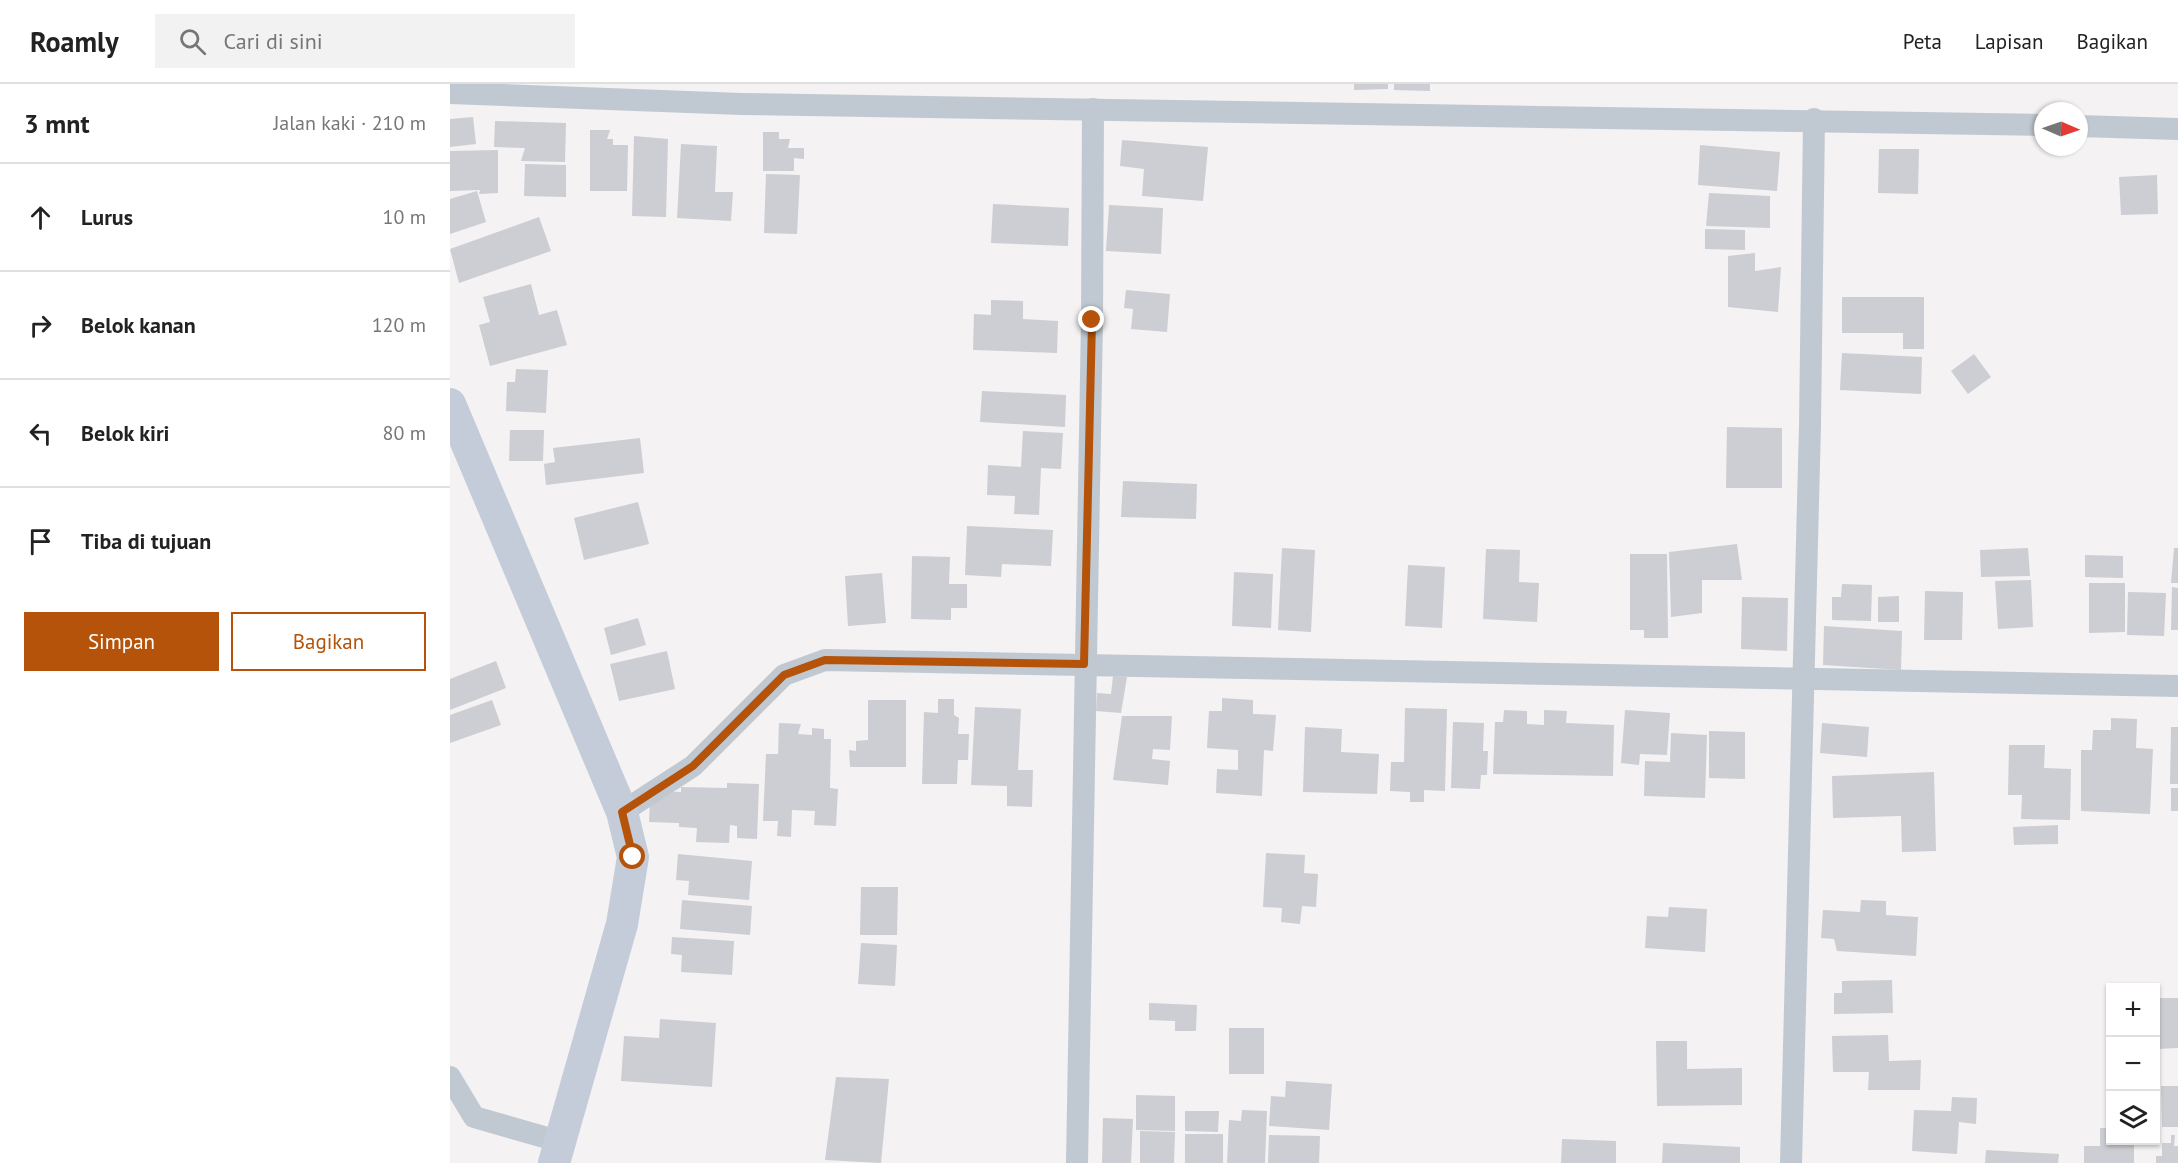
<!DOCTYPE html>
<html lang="id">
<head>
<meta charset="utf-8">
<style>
	body { margin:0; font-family:"PT Sans",sans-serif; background:#f2f2f2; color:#222 }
	.controls { position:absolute; right:18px; bottom:18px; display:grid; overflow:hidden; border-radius:0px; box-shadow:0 2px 4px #0004 }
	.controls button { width:54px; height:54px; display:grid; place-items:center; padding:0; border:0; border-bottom:2px solid #e0e0e0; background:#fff; color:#222; font:30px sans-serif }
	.compass { position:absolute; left:1584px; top:18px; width:54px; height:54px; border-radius:50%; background:#fff; box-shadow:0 2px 4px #0004; rotate:92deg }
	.stop { position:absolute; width:18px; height:18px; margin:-14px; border:4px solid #b45309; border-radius:50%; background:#fff }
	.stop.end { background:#b45309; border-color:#fff; box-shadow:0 2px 6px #0008 }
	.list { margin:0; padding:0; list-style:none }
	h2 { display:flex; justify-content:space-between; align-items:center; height:78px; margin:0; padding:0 24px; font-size:26px }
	h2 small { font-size:20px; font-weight:400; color:#767676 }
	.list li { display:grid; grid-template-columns:39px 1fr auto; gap:18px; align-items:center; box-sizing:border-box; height:108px; padding:0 24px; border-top:2px solid #e0e0e0 }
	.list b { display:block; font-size:22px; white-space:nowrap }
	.list em { font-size:20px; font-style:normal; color:#767676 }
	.actions { display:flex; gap:12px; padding:18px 24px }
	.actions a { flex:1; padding:14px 0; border:2px solid #b45309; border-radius:0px; text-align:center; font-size:21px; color:#b45309 }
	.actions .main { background:#b45309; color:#fff }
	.icon { flex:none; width:33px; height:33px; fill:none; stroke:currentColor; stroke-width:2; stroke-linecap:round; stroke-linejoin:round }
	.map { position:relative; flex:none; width:1728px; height:1079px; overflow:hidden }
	header { display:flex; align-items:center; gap:36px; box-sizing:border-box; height:84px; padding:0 30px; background:#fff; border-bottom:2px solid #e0e0e0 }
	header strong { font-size:28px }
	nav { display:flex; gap:33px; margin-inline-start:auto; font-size:21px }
	.search { width:420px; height:54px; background:#f2f2f2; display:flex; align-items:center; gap:15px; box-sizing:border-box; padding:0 21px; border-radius:0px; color:#767676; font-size:22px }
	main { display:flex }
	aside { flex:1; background:#fff }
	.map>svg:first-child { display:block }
	.building { fill:#ccced4 }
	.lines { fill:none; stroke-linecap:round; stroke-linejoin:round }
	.street { stroke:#c0c9d1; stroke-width:22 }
	.secondary { stroke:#c3ccd8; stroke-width:32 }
	.route { stroke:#b45309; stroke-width:8 }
</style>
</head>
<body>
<header>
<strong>Roamly</strong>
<div class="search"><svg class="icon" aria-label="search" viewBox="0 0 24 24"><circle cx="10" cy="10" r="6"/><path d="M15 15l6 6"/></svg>Cari di sini</div>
<nav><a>Peta</a><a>Lapisan</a><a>Bagikan</a></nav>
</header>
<main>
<aside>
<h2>3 mnt<small>Jalan kaki · 210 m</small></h2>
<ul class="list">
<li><svg class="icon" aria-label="ahead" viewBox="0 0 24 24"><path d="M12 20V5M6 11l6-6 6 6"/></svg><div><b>Lurus</b></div><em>10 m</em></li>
<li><svg class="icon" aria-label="right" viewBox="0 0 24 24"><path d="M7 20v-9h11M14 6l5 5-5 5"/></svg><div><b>Belok kanan</b></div><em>120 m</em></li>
<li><svg class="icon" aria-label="left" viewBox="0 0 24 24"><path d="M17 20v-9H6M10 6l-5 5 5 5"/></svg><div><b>Belok kiri</b></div><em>80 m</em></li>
<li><svg class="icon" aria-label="arrive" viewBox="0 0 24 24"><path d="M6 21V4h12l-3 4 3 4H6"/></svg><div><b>Tiba di tujuan</b></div></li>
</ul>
<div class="actions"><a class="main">Simpan</a><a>Bagikan</a></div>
</aside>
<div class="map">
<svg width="1728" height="1079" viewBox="0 0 1728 1079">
	<rect width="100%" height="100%" fill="#f4f2f2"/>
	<g class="building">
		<path d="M904,0H938V5L904,6Z"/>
		<path d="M944,0H980V7L944,6Z"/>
		<path d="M23,33L26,60L0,63V35Z"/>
		<path d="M45,37L116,39L115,78L71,77L75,64L44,63Z"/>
		<path d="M140,46H160L157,55H163V61H178L177,107H140Z"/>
		<path d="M313,48H329V55H340L338,64H354V75L344,74V87H313Z"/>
		<path d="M184,52L218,55L216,133L182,132Z"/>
		<path d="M672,56L758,63L753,117L692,112L694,85L670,82Z"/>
		<path d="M231,60L267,62L265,108H283L281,137L227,134Z"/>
		<path d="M1250,61L1330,68L1327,107L1248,101Z"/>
		<path d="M1429,65H1469L1468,110L1428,109Z"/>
		<path d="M48,66V109L29,110L30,106L0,107V67Z"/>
		<path d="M75,80L116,81V113L74,112Z"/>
		<path d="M316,90L350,91L347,150L314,149Z"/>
		<path d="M1707,91L1708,130L1671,131L1669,93Z"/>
		<path d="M27,107L36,138L0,150V115Z"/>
		<path d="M1259,109L1320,112V144L1256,142Z"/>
		<path d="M543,120L619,124L618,162L541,159Z"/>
		<path d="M659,121L713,124L711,170L656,167Z"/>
		<path d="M89,133L101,167L9,199L0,165Z"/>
		<path d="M1255,145L1295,146V166L1255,165Z"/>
		<path d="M1305,169V187L1331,183L1328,228L1278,223V172Z"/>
		<path d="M81,200L89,231L107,226L117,261L40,282L29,241L40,238L33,213Z"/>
		<path d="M676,206L720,210L717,248L681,245L683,225L674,224Z"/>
		<path d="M1392,213H1474V265H1453V249H1392Z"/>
		<path d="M541,216L573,217V235L608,237L607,269L523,266L524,230L541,231Z"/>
		<path d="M1392,269L1472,273L1471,310L1390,306Z"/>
		<path d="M1524,270L1541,293L1518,310L1501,287Z"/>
		<path d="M66,285L98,286L96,329L56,327L57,298H65Z"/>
		<path d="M532,307L616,311L615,343L530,338Z"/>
		<path d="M1277,343L1332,344V404H1276Z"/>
		<path d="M60,346H94L93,377H59Z"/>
		<path d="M573,347L613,349L611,385L591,384L589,431L564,430L565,412L537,411L538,381L571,383Z"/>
		<path d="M190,354L194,389L96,401L94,380L105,378L103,364Z"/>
		<path d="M673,397L747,400L746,435L671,433Z"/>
		<path d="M188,418L199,460L134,476L124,434Z"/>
		<path d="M517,442L603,446L601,482L552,480L551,493L515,491Z"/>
		<path d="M1287,460L1292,496H1252V529L1221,533L1219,468Z"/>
		<path d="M832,464L865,466L861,548L828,546Z"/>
		<path d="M1578,464L1580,492L1531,493L1530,466Z"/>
		<path d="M1724,464H1728V499H1721Z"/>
		<path d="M1036,465L1070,466L1069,498L1089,499L1087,538L1033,535Z"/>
		<path d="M1180,470H1217L1218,554H1194V546H1180Z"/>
		<path d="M1635,471L1673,472V494L1635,493Z"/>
		<path d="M462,472L500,473L499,500H517V524H501V536L461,535Z"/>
		<path d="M958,481L995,483L992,544L955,542Z"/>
		<path d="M784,488L823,490L821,544L782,542Z"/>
		<path d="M432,489L436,539L398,542L395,492Z"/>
		<path d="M1581,496L1583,543L1548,545L1545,497Z"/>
		<path d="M1639,499H1675V548L1639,549Z"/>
		<path d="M1392,500L1422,501L1421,537L1382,536V513H1391Z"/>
		<path d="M1722,503L1728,504V546H1721Z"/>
		<path d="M1475,507L1513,508L1512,556H1474Z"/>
		<path d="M1678,508L1716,509L1714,552L1677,551Z"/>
		<path d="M1449,512V538H1428V513Z"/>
		<path d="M1292,513L1338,514L1337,567L1291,565Z"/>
		<path d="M188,534L196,561L161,571L154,544Z"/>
		<path d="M1374,542L1452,547L1451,586L1373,581Z"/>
		<path d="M217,567L225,605L169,617L160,580Z"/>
		<path d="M46,577L56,604L0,626V595Z"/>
		<path d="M663,592L677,593L671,629L646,627L647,609L661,610Z"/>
		<path d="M772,614L803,616V630L826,631L823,667L814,666L812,712L766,709L767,685L788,686V666L757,664L759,627H772Z"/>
		<path d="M488,615H504V631L509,634L508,650H519L518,676H508L507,700H472L474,628L488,629Z"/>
		<path d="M42,616L51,641L0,659V631Z"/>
		<path d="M418,616H456V683H400L399,666L406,667V657L418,656Z"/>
		<path d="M525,623L571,625L568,686H583L582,723L557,722V702L521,701Z"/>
		<path d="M955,624L997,625L995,707L974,706V718H960V708L940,707L941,678H954Z"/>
		<path d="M1054,626L1077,627V640L1094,641V626L1117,627L1116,639L1164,641L1163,692L1043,690L1045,638H1053Z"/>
		<path d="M1175,626L1220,629L1217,671L1190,670L1189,681L1171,679Z"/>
		<path d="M672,632H722L720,666L703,665L702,675L720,677L718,701L663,696Z"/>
		<path d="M1661,634L1687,635L1686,664L1703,665L1700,730L1631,727V666H1642L1643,646H1661Z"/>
		<path d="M1003,638L1034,639L1033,667H1038L1037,691H1031L1030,705L1001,704Z"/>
		<path d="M329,639L351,640L348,650L362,651V644L374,645V655H381L380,704L388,705L386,742L364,741L365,727L342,726L341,753L327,752L328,737H313L316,670H328Z"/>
		<path d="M1372,639L1419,643L1417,673L1370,669Z"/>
		<path d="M855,643L892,645L891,668L929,670L927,710L853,708Z"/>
		<path d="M1721,643H1728V700H1720Z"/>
		<path d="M1259,647L1295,648V695L1259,694Z"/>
		<path d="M1221,649L1257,651L1255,714L1194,712L1195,677L1220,678Z"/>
		<path d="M1559,661H1595L1594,684L1621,685L1620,736L1571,735L1572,711H1558Z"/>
		<path d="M1484,688L1486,767L1452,768L1451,732L1383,734L1382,692Z"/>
		<path d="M277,699L309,700L307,755L287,754V742L280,741L279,759L246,758L247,744L229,743V739L199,738L200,715L211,707L231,708V703L277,704Z"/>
		<rect x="1721" y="704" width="7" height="23"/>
		<path d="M1608,741V760L1564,761L1563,743Z"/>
		<path d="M816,769L855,771L854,789L868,790L866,823L852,822L850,840L831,838L832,824L813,823Z"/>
		<path d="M228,770L302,777L299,816L238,811L239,797L226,796Z"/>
		<path d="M411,803H448L447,851H410Z"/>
		<path d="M232,816L302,822L300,851L230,845Z"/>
		<path d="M1411,816L1436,817V831L1468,833L1466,872L1387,867L1384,855L1371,854L1373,826L1410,828Z"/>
		<path d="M1219,823L1257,825L1255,868L1195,864L1197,832L1218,833Z"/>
		<path d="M222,853L284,857L282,891L231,888L232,871L221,870Z"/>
		<path d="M411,859L447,861L445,902L408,900Z"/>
		<path d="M1442,896L1443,929L1384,930V909H1392V897Z"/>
		<path d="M1708,914H1728V964L1707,965Z"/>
		<path d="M699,919L747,921L746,947H725V937L699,936Z"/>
		<path d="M210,935L266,939L262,1003L171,997L174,952L209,954Z"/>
		<rect x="779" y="944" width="35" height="46"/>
		<path d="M1438,951L1439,977L1471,976L1470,1006H1418L1419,988H1383L1382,952Z"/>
		<path d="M1206,957H1237V985L1292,984V1021L1207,1022Z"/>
		<path d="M386,993L439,995L431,1079L375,1076Z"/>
		<path d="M836,997L882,1000L879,1046L819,1042L821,1012L835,1013Z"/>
		<path d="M1711,1002H1728V1043H1712Z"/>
		<path d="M686,1011L725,1012V1047L686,1046Z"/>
		<path d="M1502,1013L1527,1014L1526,1040L1509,1038L1507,1070L1462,1067L1464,1026L1501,1027Z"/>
		<path d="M792,1026L817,1027L815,1079H777L779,1036L791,1037Z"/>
		<path d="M735,1027H769L768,1048L735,1047Z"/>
		<path d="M653,1034L683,1035L681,1079H652Z"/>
		<path d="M1650,1044H1660V1056H1684V1079H1634V1062H1650Z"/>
		<path d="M690,1047L725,1048L724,1079H690Z"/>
		<rect x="735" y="1050" width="38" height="29"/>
		<path d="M819,1051L870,1052L869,1079H818Z"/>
		<path d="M1721,1051H1725L1724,1062H1728V1079H1706V1072H1712V1059H1721Z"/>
		<path d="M1112,1055L1166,1057V1079H1111Z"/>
		<path d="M1213,1059L1290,1063V1079H1212Z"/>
		<path d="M1536,1066L1609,1070L1608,1079H1535Z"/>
	</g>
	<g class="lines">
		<g class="street">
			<path d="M0,9L291,20L1593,41"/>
			<path d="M1629,42L1728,45"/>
			<path d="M172,728L243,682L334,591L375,576L1728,602"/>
			<path d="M0,993L24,1033L108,1057"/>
			<path d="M627,1079L642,236L643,25"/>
			<path d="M1341,1079L1360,341L1364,35"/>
		</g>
		<path class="secondary" d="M0,320L172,728L183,773L172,840L104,1079"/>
	</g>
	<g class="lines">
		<path class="route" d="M183,773L172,728L243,682L334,591L375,576L634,580L642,236"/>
	</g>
</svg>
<div class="controls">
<button>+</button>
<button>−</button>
<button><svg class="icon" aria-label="layers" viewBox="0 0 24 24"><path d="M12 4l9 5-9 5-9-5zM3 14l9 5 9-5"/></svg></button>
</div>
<svg class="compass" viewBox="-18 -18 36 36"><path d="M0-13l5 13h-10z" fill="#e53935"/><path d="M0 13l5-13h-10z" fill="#767676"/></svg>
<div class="stop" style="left:183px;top:773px"></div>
<div class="stop end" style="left:642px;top:236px"></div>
</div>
</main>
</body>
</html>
